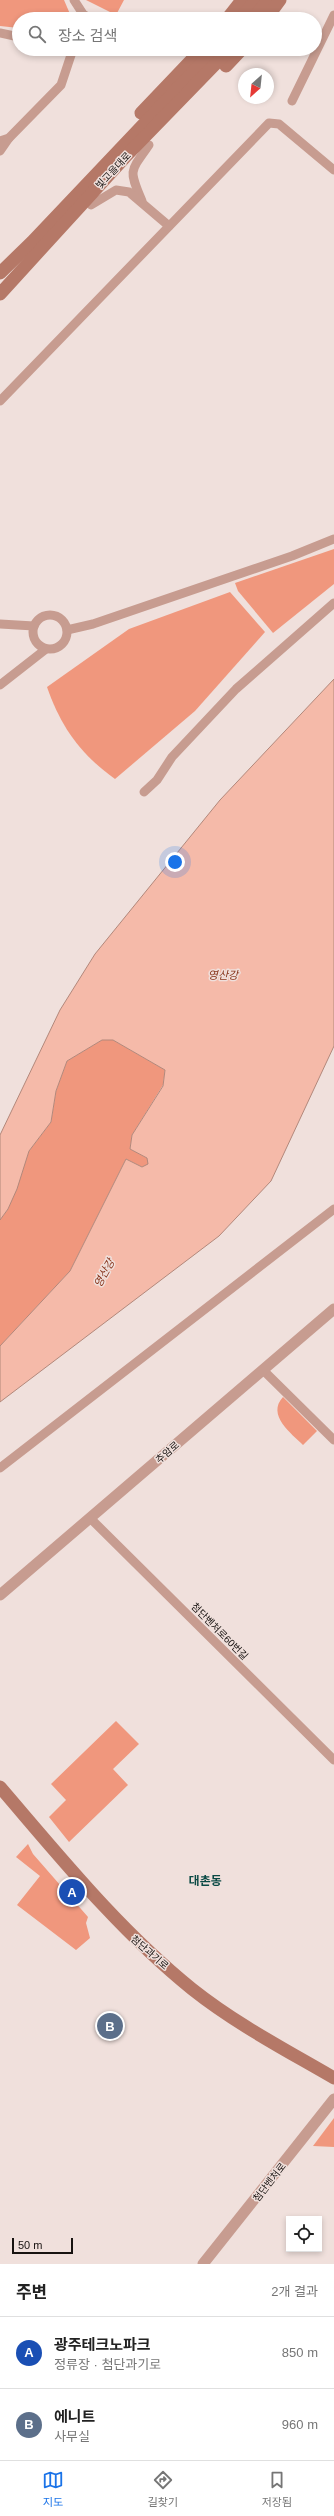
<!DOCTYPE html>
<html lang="ko">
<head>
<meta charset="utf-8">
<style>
	body { margin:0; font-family:Arial,"Noto Sans KR",sans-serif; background:#f6f6f6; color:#222 }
	.controls { position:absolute; right:12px; bottom:12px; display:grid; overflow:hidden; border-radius:0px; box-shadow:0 2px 6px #0003 }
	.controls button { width:36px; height:36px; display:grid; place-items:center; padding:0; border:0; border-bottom:1px solid #e0e0e0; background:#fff; color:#222; font:20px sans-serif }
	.compass { position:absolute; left:238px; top:68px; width:36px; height:36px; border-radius:50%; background:#fff; box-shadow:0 2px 6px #0003; rotate:207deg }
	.scale { position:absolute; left:12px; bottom:10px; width:61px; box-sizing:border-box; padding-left:4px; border:2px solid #171210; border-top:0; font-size:11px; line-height:14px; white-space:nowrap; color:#171210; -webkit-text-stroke:3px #f0e0dc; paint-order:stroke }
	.you { position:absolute; left:175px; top:862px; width:14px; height:14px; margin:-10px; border:3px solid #fff; border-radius:50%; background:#1a73e8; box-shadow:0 0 0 6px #1a73e833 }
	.badge { display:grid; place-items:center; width:26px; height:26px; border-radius:50%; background:#1a73e8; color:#fff; font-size:13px; font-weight:700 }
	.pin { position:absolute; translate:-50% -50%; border:2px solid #fff; box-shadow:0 1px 4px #0006 }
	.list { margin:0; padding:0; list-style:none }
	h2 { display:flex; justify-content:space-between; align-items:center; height:52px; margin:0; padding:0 16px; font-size:17px }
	h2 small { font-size:13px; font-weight:400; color:#767676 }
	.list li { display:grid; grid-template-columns:26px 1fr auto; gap:12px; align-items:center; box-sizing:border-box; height:72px; padding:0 16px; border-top:1px solid #e0e0e0 }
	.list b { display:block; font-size:15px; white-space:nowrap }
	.list p { margin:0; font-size:13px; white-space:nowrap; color:#767676 }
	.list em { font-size:13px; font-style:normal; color:#767676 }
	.icon { flex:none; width:22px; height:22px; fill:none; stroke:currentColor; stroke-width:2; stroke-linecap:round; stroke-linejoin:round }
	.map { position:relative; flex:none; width:334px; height:2264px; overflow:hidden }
	.search { position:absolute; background:#fff; box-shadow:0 2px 6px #0003; left:12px; right:12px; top:12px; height:44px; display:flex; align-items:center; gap:10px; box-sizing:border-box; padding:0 14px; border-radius:22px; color:#767676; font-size:15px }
	.sheet { height:196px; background:#fff }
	nav { display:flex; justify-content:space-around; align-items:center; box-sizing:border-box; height:56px; border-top:1px solid #e0e0e0; background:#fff; font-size:11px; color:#767676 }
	nav a { display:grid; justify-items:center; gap:2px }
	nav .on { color:#1a73e8 }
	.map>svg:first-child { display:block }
	.green { fill:#f0977d }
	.water { fill:#f5baa9; stroke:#b2887b }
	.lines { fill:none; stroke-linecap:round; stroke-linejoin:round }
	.minor { stroke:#c79c90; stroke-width:9 }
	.tertiary { stroke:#c79c90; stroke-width:11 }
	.secondary { stroke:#b57867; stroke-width:13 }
	.labels { text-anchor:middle; stroke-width:3; stroke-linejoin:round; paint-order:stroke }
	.street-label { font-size:10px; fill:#171210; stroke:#f0e0dc }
	.water-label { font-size:11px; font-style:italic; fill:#87341b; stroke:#f0e0dc }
	.quarter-label { font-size:12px; font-weight:bold; fill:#0b4a45; stroke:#f0e0dc }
</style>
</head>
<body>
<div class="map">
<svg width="334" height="2264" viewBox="0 0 334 2264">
	<rect width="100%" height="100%" fill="#f0e0dc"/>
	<g class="green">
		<path d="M0,0H64L70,14L67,19H19V28L0,26Z"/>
		<path d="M86,0H124L116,15Z"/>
		<path d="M334,549V584L273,633L238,591L235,583Z"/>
		<path d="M230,592L265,632L195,711L115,779C80,754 61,727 47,687L129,629Z"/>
		<path d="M102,1040H113L165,1070L163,1085L132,1135L130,1149L147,1158L149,1164L142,1167L126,1159L70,1271L0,1346V1220L8,1209L29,1151L51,1122L56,1091L67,1061Z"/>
		<path d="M283,1397L317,1431L303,1445C292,1434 266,1415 283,1397Z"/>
		<path d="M116,1721L139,1744L113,1769L128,1785L69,1842L49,1817L66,1800L51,1784Z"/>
		<path d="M28,1844L33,1854L88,1917L86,1923L90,1938L76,1950L17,1905L40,1876L16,1857Z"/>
		<path d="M334,2118V2147L313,2146Z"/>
	</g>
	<path class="water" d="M334,679V1046L271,1181L219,1236L0,1402V1346L70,1271L126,1159L142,1167L148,1164L147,1158L130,1149L132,1135L163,1086L165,1070L113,1040H102L67,1061L56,1091L51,1122L29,1151L17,1189L8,1209L0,1220V1135L60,1010L95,954L220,800Z"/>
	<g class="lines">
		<g class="minor">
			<path d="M74,0L83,14L91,19"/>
			<path d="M122,19L123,18"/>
			<path d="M0,33L19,37"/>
			<path d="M292,101L334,15"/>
			<path d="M0,141L9,138L61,85L73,49"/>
			<path d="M0,151L9,138"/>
			<path d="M142,201C129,170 129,173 149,145"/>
			<path d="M91,205L116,190L129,192L169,226"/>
			<path d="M0,401L269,123L279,124L334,170"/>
			<circle cx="50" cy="632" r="17"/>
			<path d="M0,624L34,626"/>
			<path d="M67,630L93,624L292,556L334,539"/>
			<path d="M0,685L46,649"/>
			<path d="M144,792L157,780L172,757L236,689L334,603"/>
			<path d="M263,1370L334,1440"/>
			<path d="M0,1468L334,1209"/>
			<path d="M90,1518L334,1760"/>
		</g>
		<g class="tertiary">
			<path d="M0,1595L334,1309"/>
			<path d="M203,2264L334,2099"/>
		</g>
		<g class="secondary">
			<path d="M227,19L242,0"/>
			<path d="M240,19L256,0"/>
			<path d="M253,19L268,0"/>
			<path d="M266,19L280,0"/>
			<path d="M226,66L242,49"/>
			<path d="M141,113L202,49"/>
			<path d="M0,273L32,242L215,49"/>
			<path d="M0,294L126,156L230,49"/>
			<path d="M0,1787C61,1858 119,1930 192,1989C236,2024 286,2050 334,2078"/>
		</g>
	</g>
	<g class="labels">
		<g class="street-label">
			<text transform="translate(113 170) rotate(-47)" y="4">빛고을대로</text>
			<text transform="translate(167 1452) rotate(-41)" y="4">추암로</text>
			<text transform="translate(220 1631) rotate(45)" y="4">첨단벤처로60번길</text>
			<text transform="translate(150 1952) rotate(41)" y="4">첨단과기로</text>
			<text transform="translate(269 2182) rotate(-52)" y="4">첨단벤처로</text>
		</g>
		<g class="water-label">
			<text x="223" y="979">영산강</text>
			<text transform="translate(104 1273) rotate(-61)" y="4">영산강</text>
		</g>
		<g class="quarter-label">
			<text x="205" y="1885">대촌동</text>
		</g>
	</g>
</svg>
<div class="controls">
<button><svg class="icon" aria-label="locate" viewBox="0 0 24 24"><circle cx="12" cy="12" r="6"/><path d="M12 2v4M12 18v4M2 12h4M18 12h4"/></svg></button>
</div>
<svg class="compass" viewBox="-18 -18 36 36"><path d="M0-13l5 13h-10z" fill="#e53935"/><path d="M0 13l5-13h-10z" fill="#767676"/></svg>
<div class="scale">50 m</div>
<div class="you"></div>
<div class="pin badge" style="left:72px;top:1892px;background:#1a4fb4">A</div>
<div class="pin badge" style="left:110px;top:2026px;background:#5c6f8a">B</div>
<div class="search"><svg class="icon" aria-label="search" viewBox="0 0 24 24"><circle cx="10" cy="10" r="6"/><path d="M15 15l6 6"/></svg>장소 검색</div>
</div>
<section class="sheet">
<h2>주변<small>2개 결과</small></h2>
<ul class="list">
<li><span class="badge" style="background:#1a4fb4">A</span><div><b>광주테크노파크</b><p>정류장 · 첨단과기로</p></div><em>850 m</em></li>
<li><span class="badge" style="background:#5c6f8a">B</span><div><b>에니트</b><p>사무실</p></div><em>960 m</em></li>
</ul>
</section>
<nav>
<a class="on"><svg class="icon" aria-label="map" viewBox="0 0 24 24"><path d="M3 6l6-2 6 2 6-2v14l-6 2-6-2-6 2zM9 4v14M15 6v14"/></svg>지도</a>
<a><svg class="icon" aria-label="directions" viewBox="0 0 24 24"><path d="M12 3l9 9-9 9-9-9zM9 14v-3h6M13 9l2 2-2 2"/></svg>길찾기</a>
<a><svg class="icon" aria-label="saved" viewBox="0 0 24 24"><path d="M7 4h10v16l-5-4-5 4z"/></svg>저장됨</a>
</nav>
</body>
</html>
